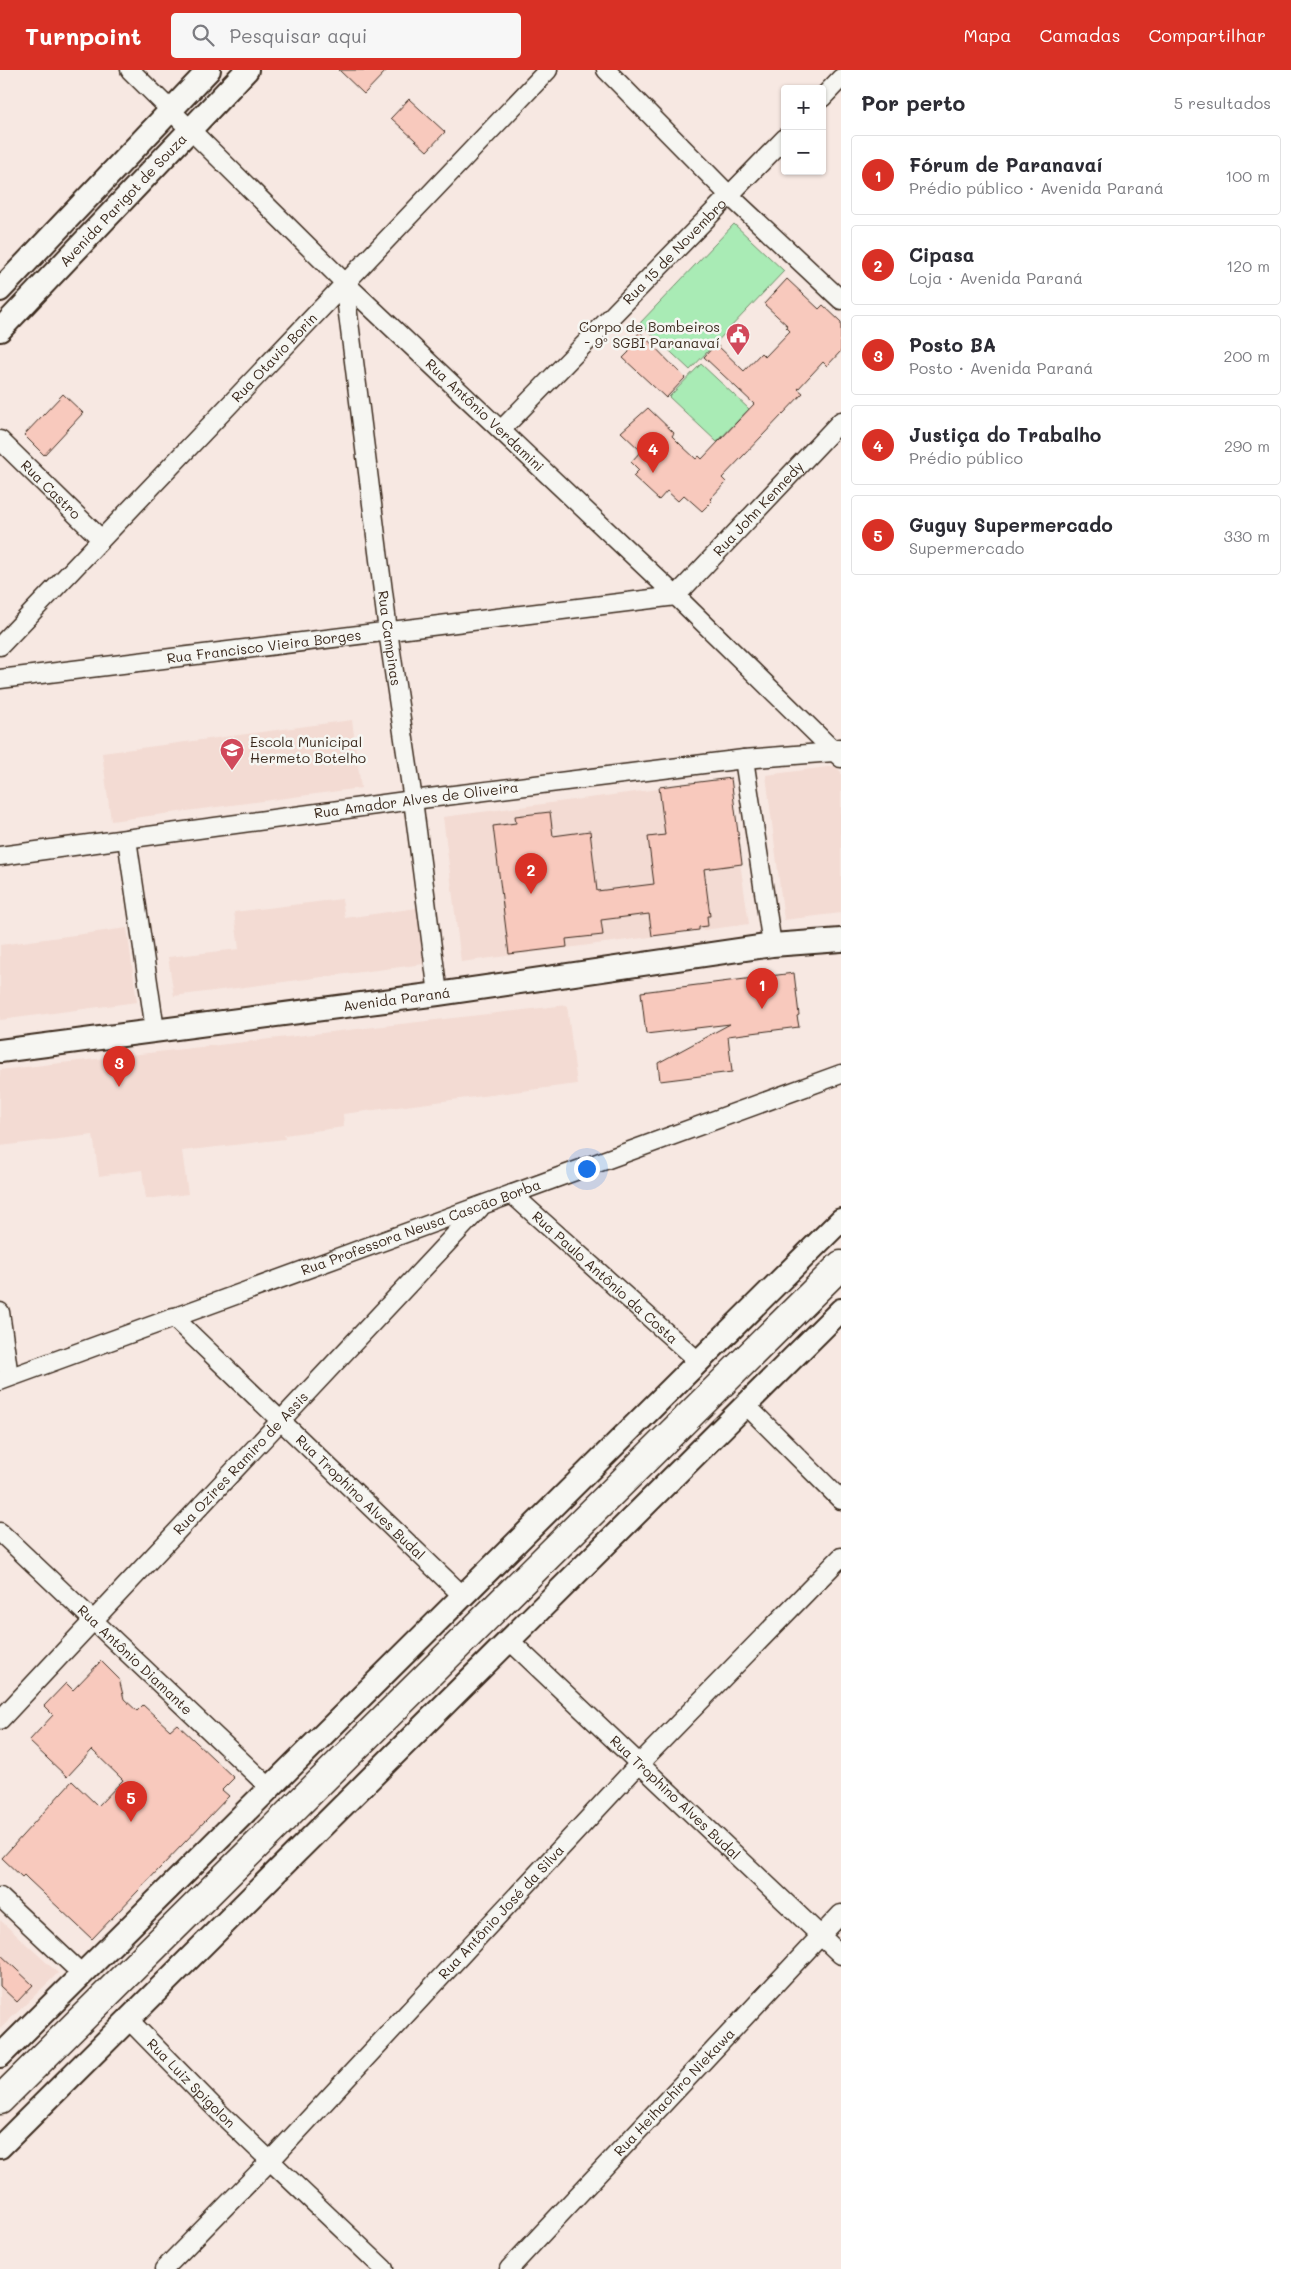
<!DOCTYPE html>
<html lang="pt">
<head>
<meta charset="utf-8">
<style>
	body { margin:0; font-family:Mali,sans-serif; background:#f7f7f7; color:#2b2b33 }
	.controls { position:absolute; right:15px; top:15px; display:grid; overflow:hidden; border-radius:5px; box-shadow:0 1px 4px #0004 }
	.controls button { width:45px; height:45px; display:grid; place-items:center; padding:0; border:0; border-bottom:1px solid #e1e1e2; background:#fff; color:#2b2b33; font:25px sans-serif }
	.you { position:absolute; left:586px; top:1098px; width:18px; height:18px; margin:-12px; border:4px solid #fff; border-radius:50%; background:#1a73e8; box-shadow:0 0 0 8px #1a73e833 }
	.badge { display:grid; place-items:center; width:32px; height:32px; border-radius:50%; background:#d93025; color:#fff; font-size:16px; font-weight:700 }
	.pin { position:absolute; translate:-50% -41px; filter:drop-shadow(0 1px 2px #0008) }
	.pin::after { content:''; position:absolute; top:26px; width:18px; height:15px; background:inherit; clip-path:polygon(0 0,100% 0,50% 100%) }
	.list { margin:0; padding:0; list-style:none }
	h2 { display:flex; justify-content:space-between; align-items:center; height:65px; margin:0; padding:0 20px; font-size:21px }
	h2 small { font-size:16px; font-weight:400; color:#7c7c81 }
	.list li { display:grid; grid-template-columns:32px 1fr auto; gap:15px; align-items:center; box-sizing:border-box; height:80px; margin:0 10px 10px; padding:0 10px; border:1px solid #e1e1e2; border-radius:5px }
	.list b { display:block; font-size:19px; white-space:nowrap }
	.list p { margin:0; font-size:16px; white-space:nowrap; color:#7c7c81 }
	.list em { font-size:16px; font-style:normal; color:#7c7c81 }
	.icon { flex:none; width:28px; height:28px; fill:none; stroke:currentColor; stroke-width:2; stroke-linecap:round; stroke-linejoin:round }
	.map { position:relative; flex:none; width:841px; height:2199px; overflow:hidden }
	header { display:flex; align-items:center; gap:30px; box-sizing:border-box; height:70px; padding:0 25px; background:#d93025; color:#fff }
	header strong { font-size:24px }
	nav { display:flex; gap:28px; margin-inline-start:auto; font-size:18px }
	.search { width:350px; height:45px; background:#f7f7f7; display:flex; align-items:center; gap:12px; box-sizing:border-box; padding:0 18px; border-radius:5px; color:#7c7c81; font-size:19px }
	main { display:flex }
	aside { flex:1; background:#fff }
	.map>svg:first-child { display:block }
	.built { fill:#f3dbd3 }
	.park { fill:#a9ebb5; stroke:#728a6a }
	.building { fill:#f8c9bd; stroke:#3b2a1e }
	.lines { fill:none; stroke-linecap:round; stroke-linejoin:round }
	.minor-casing { stroke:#3b2a1e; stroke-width:21 }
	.tertiary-casing { stroke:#3b2a1e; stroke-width:26 }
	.primary-casing { stroke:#3b2a1e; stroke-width:31 }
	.minor { stroke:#f6f6f2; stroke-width:18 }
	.tertiary { stroke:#f6f6f2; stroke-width:22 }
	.primary { stroke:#f6f6f2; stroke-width:28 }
	.labels { text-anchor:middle; stroke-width:5; stroke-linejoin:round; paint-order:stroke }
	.street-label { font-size:14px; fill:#3b2a1e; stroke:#f6f6f2 }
	.poi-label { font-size:14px; fill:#3b2a1e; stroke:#f6f6f2; text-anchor:end }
</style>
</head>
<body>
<header>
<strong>Turnpoint</strong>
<div class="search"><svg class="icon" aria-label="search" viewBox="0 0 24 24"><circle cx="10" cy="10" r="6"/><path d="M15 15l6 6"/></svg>Pesquisar aqui</div>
<nav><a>Mapa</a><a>Camadas</a><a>Compartilhar</a></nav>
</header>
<main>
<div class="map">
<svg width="841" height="2199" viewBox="0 0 841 2199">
	<rect width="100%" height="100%" fill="#f7e8e2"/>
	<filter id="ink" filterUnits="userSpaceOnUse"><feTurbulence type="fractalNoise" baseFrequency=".02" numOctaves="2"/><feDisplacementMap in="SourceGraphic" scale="10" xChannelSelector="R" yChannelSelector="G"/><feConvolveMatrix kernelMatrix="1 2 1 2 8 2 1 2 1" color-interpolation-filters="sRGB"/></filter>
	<g filter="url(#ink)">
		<g class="built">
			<path d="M352,650L361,718L111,751L102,683Z"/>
			<path d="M835,696L841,702V843L784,850L766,705Z"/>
			<path d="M728,710L749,854L461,892L443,747Z"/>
			<path d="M342,829L345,848L417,838L424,894L174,926L168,887L239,879L234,842Z"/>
			<path d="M127,858L137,932L0,950V875Z"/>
			<path d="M567,935L577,1014L343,1044L344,1057L284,1065L285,1069L182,1081L188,1124L146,1129L142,1100L99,1106L93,1065L0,1076V1000Z"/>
			<path d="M0,1850L58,1903L0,1959Z"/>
		</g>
		<g class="park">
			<path d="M734,154L784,201L690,300L640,253Z"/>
			<path d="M701,294L749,339L717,372L669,327Z"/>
		</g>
		<g class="building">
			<path d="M339,0H387L364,24Z"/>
			<path d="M409,29L445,62L427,81L391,48Z"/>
			<path d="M787,209L819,239L823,235L841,252V281L827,296L823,292L798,319L803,323L722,408L726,412L710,429L712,431L702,441L684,425L678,431L667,421L659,430L633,406L639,400L631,392L641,381L621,362L648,338L674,363L672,366L681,375L696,389L699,386L702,389L754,334L704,287L716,274L744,301L761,283L765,287L790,261L786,257L788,256L764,234Z"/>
			<path d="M640,262L685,308L666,328L623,288L629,282L627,276Z"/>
			<path d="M63,324L83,343L44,385L24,365Z"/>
			<path d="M731,708L742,794L704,799L710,846H707L708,856L699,857V860L652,866L649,844L601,850L603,865L566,869L567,877L509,884L493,756L516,753L515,746L550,742L553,766L590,761L597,821L654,814L648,767L665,765L659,717Z"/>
			<path d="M794,903L799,945L797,946L799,957L728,966L732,1002L660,1011L658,993L730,954L646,964L641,922Z"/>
			<path d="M101,1591L119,1609L124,1629L137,1641L143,1635L170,1660L177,1654L234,1708L222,1720L229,1726L92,1869L28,1809L24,1805L22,1807L2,1788L72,1711L98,1736L123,1710L92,1680L67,1707L29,1671L53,1645L44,1636L66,1613L73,1620Z"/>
			<path d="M0,1884L33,1915L17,1932L0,1916Z"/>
		</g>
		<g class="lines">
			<defs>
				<g id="minor">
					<path id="s1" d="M130,0L344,212L676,526L841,688"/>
					<path d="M606,0L730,126L841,230"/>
					<path d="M822,28L841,8"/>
					<path id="s2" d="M344,212L388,561L413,730L438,924"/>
					<path id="s3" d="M501,360L785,68"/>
					<path id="s4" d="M0,370L101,469"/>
					<path id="s5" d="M0,576L548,0"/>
					<path id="s6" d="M0,609L676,526L841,351"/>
					<path d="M744,689L772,875"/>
					<path d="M127,769L155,960"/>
					<path id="s7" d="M0,786L413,730L744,689L834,682L839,678"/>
					<path id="s8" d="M512,1124L699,1292"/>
					<path d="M0,1242L9,1307"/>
					<path id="s9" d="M173,1247L462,1525"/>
					<path id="s10" d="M0,1311L841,1004"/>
					<path d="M746,1335L841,1430"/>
					<path id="s11" d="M0,1462L270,1718"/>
					<path id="s12" d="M509,1570L841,1885"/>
					<path id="s13" d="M0,1650L480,1138"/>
					<path d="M0,1827L82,1904"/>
					<path id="s14" d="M128,1949L221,2044L384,2199"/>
					<path id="s15" d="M164,2199L270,2091L639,1694L841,1487"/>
					<path id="s16" d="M509,2199L841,1844"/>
				</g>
				<g id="tertiary">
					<path d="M0,220L209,0"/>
					<path id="s17" d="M0,260L247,0"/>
					<path id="s18" d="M0,981L438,924L772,875L841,870"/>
					<path d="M0,1986L841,1150"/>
					<path d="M0,2077L841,1240"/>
				</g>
				<path id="primary" d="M0,2030L841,1195"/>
			</defs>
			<use href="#minor" class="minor-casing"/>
			<use href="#tertiary" class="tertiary-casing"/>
			<use href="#primary" class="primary-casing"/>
			<use href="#minor" class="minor"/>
			<use href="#tertiary" class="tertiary"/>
			<use href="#primary" class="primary"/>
		</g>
	</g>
	<defs>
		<symbol id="civic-pin" viewBox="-11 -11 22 30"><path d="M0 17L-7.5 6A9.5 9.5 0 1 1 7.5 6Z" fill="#d1495b" stroke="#f6f6f2"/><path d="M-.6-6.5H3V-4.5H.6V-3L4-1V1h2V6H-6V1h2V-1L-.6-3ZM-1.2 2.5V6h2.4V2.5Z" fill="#fff"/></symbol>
		<symbol id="school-pin" viewBox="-11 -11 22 30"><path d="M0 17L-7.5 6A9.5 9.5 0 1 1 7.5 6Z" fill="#d1495b" stroke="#f6f6f2"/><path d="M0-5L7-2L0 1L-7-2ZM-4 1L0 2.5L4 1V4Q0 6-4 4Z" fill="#fff"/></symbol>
	</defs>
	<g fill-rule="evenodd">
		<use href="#civic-pin" x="724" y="251" width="28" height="38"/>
		<use href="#school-pin" x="218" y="666" width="28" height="38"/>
	</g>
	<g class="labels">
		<g class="street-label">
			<text dy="5" stroke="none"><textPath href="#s17" startOffset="179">Avenida Parigot de Souza</textPath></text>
			<text dy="5" stroke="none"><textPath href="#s3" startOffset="249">Rua 15 de Novembro</textPath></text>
			<text dy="5" stroke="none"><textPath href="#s5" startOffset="398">Rua Otavio Borin</textPath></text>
			<text dy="5" stroke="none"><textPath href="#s1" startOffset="495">Rua Antônio Verdamini</textPath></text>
			<text dy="5" stroke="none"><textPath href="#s4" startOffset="71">Rua Castro</textPath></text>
			<text dy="5" stroke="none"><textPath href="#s6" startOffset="801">Rua John Kennedy</textPath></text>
			<text dy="5" stroke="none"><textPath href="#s2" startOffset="359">Rua Campinas</textPath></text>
			<text dy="5" stroke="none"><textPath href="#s6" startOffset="266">Rua Francisco Vieira Borges</textPath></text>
			<text dy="5" stroke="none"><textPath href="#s7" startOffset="420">Rua Amador Alves de Oliveira</textPath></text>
			<text dy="5" stroke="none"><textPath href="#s18" startOffset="400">Avenida Paraná</textPath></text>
			<text dy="5" stroke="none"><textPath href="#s10" startOffset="448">Rua Professora Neusa Cascão Borba</textPath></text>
			<text dy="5" stroke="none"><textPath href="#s8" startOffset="125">Rua Paulo Antônio da Costa</textPath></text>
			<text dy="5" stroke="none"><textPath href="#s13" startOffset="352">Rua Ozires Ramiro de Assis</textPath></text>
			<text dy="5" stroke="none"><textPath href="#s9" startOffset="260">Rua Trophino Alves Budal</textPath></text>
			<text dy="5" stroke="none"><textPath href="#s11" startOffset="186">Rua Antônio Diamante</textPath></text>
			<text dy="5" stroke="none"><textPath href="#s12" startOffset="229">Rua Trophino Alves Budal</textPath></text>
			<text dy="5" stroke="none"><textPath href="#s15" startOffset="491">Rua Antônio José da Silva</textPath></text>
			<text dy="5" stroke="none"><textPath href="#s14" startOffset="90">Rua Luiz Spigolon</textPath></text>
			<text dy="5" stroke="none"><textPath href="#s16" startOffset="242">Rua Heihachiro Niekawa</textPath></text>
		</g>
		<g class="poi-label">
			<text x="720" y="262">Corpo de Bombeiros<tspan x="720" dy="16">- 9º SGBI Paranavaí</tspan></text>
			<text x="250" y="677" text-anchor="start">Escola Municipal<tspan x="250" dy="16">Hermeto Botelho</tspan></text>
		</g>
	</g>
</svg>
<div class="controls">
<button>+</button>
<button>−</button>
</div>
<div class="you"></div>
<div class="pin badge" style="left:762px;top:939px">1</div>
<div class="pin badge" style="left:531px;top:824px">2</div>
<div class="pin badge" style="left:119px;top:1017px">3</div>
<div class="pin badge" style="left:653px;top:403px">4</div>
<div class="pin badge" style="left:131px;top:1752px">5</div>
</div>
<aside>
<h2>Por perto<small>5 resultados</small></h2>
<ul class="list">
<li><span class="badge">1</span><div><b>Fórum de Paranavaí</b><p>Prédio público · Avenida Paraná</p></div><em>100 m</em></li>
<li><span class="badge">2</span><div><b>Cipasa</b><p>Loja · Avenida Paraná</p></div><em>120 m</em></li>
<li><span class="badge">3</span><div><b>Posto BA</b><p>Posto · Avenida Paraná</p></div><em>200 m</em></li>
<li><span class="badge">4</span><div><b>Justiça do Trabalho</b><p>Prédio público</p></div><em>290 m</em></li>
<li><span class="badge">5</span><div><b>Guguy Supermercado</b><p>Supermercado</p></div><em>330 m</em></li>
</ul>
</aside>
</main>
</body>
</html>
